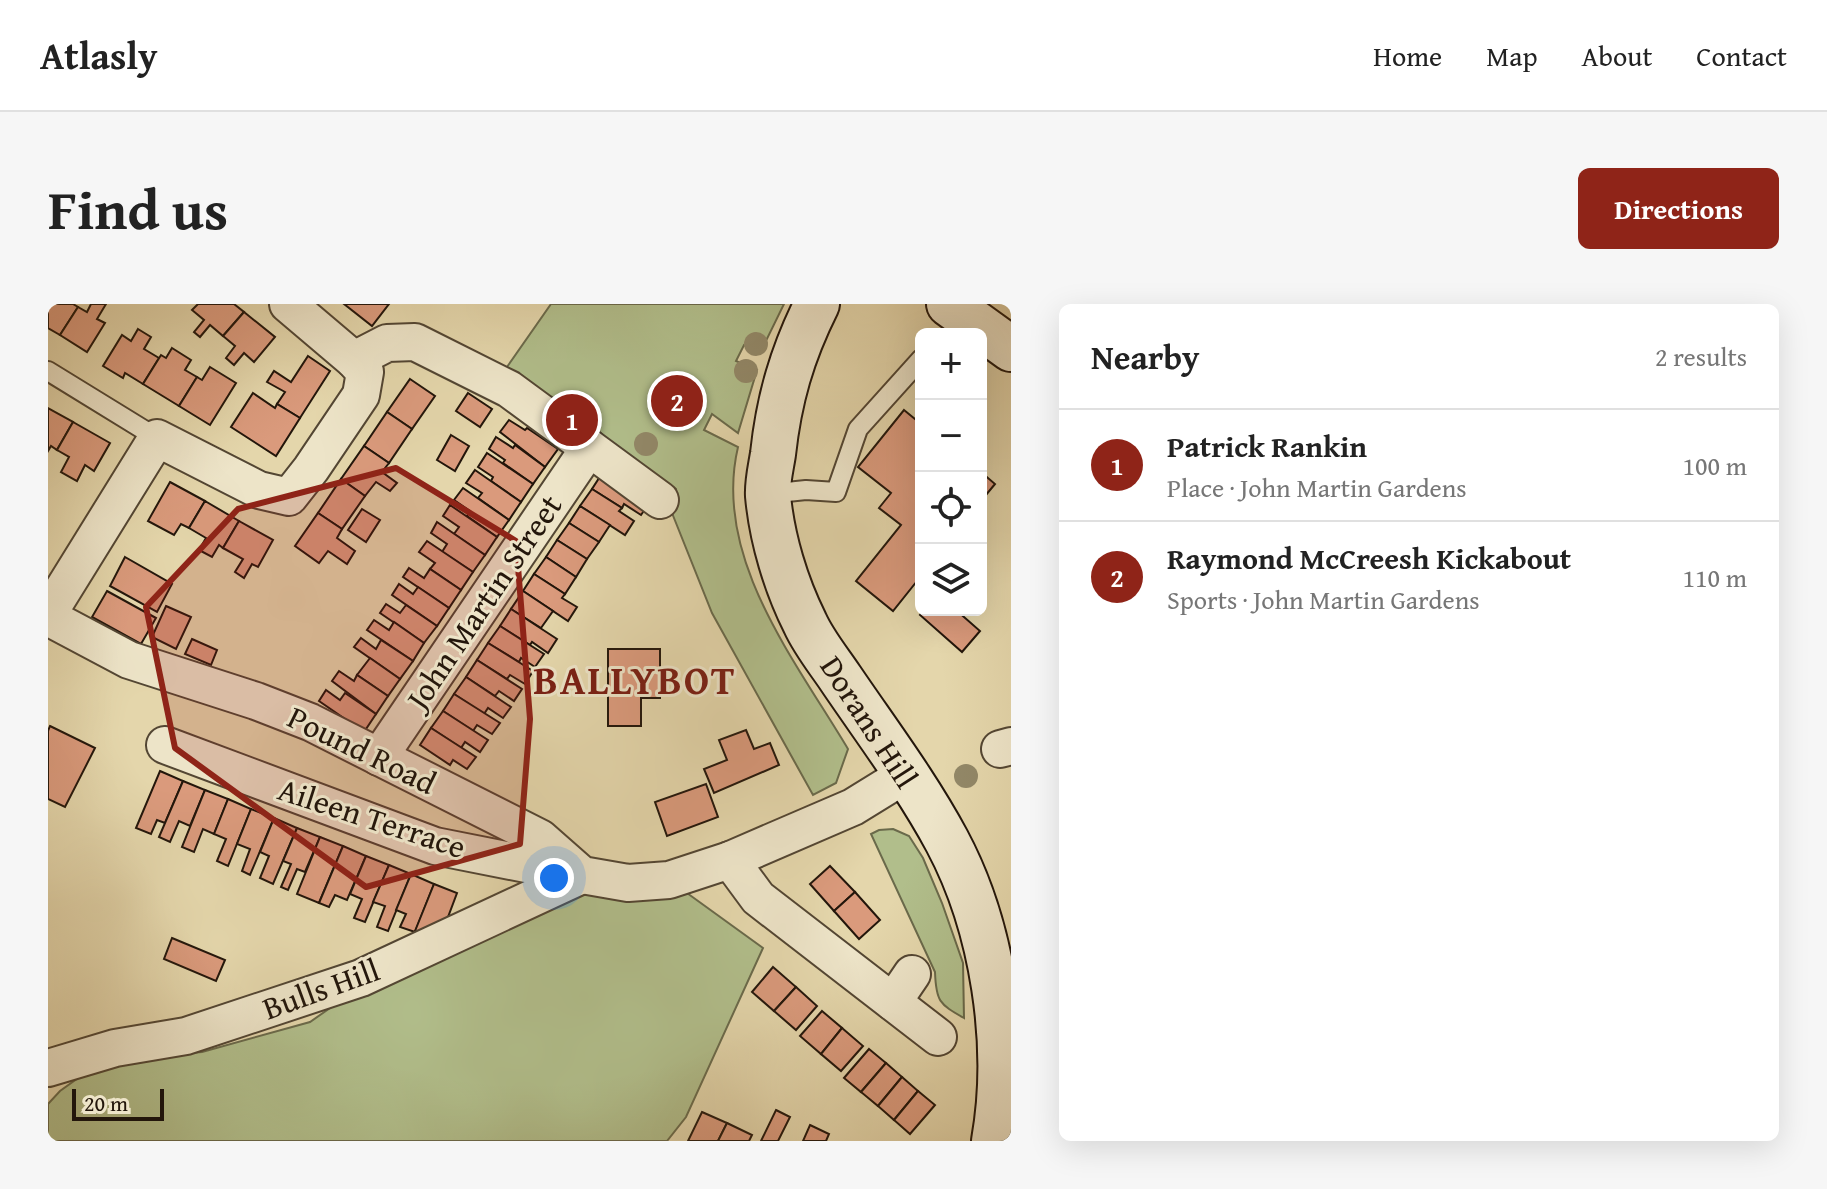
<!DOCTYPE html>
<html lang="en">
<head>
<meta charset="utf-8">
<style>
	body { margin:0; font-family:"Gentium Book Plus",serif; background:#f6f6f6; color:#222 }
	.controls { position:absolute; right:24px; top:24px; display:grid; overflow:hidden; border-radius:12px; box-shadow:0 8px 32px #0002 }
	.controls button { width:72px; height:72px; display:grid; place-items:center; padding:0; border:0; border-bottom:2px solid #e0e0e0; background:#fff; color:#222; font:40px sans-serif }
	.scale { position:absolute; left:24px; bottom:20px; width:92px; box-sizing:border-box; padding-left:8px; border:4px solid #23160b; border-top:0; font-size:22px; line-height:28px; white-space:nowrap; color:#23160b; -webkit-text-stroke:6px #ede4c8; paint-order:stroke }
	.you { position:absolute; left:506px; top:574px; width:28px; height:28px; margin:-20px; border:6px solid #fff; border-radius:50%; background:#1a73e8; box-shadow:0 0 0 12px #1a73e833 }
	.badge { display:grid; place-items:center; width:52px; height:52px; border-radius:50%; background:#8f2418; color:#fff; font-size:26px; font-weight:700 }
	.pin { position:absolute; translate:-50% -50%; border:4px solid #fff; box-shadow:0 2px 8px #0006 }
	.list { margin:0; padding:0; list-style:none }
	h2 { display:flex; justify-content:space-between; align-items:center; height:104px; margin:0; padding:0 32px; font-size:34px }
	h2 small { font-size:26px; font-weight:400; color:#767676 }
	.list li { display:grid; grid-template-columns:52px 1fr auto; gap:24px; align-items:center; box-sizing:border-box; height:112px; padding:0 32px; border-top:2px solid #e0e0e0 }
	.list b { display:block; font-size:30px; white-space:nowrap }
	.list p { margin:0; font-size:26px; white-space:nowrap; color:#767676 }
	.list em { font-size:26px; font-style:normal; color:#767676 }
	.icon { flex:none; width:44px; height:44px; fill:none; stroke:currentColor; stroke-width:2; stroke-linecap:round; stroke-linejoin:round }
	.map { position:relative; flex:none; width:963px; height:837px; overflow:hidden; border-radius:12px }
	header { display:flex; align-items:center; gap:48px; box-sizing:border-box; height:112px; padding:0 40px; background:#fff; border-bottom:2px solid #e0e0e0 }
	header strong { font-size:38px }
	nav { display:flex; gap:44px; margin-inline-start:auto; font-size:28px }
	.intro { display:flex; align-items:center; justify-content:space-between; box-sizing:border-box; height:192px; padding:0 48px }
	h1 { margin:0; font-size:56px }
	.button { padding:20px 36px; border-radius:12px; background:#8f2418; color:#fff; font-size:28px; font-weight:700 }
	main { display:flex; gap:48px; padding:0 48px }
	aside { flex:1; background:#fff; border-radius:12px; box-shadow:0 8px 32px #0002 }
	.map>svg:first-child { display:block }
	.green { fill:#b1be8b; stroke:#6a6a4b; stroke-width:2 }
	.building { fill:#da9a7c; stroke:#23160b; stroke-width:2 }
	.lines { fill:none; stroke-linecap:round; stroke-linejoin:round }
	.lane-casing { stroke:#534633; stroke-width:22 }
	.street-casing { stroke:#534633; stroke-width:40 }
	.secondary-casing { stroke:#23160b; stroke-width:48 }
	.lane { stroke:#ede4c8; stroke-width:18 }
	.street { stroke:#ede4c8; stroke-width:36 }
	.secondary { stroke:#ede4c8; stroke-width:44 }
	.tree { fill:#928868 }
	.marked { fill:#8f2418; fill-opacity:0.2; stroke:#8f2418; stroke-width:6; stroke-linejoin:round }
	.labels { text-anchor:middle; stroke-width:6; stroke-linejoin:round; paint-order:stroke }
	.street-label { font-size:32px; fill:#23160b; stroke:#ede4c8 }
	.district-label { font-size:40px; font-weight:bold; letter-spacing:2px; fill:#7a1f14; stroke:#ede4c8 }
</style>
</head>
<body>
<header>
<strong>Atlasly</strong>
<nav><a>Home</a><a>Map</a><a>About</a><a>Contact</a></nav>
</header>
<div class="intro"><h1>Find us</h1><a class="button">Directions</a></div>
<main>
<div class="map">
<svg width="963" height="837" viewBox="0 0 963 837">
	<rect width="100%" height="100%" fill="#e4d6ab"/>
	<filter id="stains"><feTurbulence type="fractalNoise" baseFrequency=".0025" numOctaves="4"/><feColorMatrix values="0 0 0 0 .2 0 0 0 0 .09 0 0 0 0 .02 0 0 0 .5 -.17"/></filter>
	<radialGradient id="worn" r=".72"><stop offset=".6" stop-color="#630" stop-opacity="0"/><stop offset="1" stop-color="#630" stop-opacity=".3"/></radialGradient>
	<g class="green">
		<path d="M503,0H736L712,49L696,41L688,57L709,66L690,129L664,110L656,126L690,143C664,253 747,356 800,445L788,479L765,491L664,309L624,209L628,185L459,63Z"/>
		<path d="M845,525L861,532L875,554L894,599L915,659L916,714C891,700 888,697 887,668L823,530L831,526Z"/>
		<path d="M621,576L715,644L638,813L619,837H0V800L12,787L40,767L75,755L154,748L262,718L315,681L509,582Z"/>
	</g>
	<g class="building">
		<path d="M0,0H25L30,3L12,31L0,24Z"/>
		<path d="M43,0H58L49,15L57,19L39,48L12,31L30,3L39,8Z"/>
		<path d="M150,0H186L196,8L175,32L162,21L152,33L146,28L156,16L144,6Z"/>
		<path d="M296,0H341L324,22Z"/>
		<path d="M196,8L227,33L206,58L196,49L186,61L178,54L187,42L175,32Z"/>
		<path d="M90,25L103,33L96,45L111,54L95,80L77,69L75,74L55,62L74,31L83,37Z"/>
		<path d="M124,44L143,56L137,66L149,73L131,102L95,80L113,51L118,54Z"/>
		<path d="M260,52L282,67L252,114L229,100L237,88L219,78L226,67L243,78Z"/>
		<path d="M162,63L188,79L162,121L131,102L149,73L154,76Z"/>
		<path d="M362,75L387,92L364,125L339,108Z"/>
		<path d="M205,89L227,104L229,100L252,114L228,152L183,123Z"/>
		<path d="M420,89L444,105L432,123L408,107Z"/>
		<path d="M0,104L25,118L9,146L3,142L0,147Z"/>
		<path d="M856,106L873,120V272L845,307L808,277L853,221L831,204L843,189L810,163Z"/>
		<path d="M339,108L364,125L341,159L316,142Z"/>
		<path d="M461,116L477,126L479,124L510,145L497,163L452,128Z"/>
		<path d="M25,118L62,139L46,167L37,161L29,177L13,168L21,153L9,146Z"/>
		<path d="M403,131L421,142L407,167L389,156Z"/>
		<path d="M448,133L465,144L467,141L497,163L485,180L455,159L457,156L441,145Z"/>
		<path d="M316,142L341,159L334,168L349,179L342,187L328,178L317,192L293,175Z"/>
		<path d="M439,149L485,180L473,198L443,177L445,173L430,163Z"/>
		<path d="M427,166L473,198L461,216L430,194L434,189L418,179Z"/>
		<path d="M555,168L602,198L593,211L576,200L574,204L544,185Z"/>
		<path d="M933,168L947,180L933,197Z"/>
		<path d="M293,175L317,192L294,225L270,209Z"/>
		<path d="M122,178L157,197L141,224L133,220L126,231L100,217Z"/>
		<path d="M415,184L461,216L449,233L419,212L422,207L406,196Z"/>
		<path d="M544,185L574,204L571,207L586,217L577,231L532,202Z"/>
		<path d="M157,197L191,217L175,244L171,241L164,253L151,246L158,234L141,224Z"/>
		<path d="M402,201L449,233L437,251L406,230L411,223L395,212Z"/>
		<path d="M532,202L562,221L551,238L521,219Z"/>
		<path d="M314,205L332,216L318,238L300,226Z"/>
		<path d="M270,209L294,225L289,234L307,247L299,260L280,247L271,259L247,242Z"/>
		<path d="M191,217L225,236L210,263L204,260L196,274L187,268L195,255L175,244Z"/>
		<path d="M389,218L437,251L425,268L394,248L399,240L383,229Z"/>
		<path d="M521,219L551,238L539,255L509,236Z"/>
		<path d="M509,236L539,255L528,273L498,253Z"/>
		<path d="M379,237L425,268L413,286L382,265L387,259L371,248Z"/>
		<path d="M77,253L124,280L109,308L62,282Z"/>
		<path d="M498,253L528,273L517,290L486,270Z"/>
		<path d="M361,264L376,274L382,265L413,286L401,304L355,273Z"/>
		<path d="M486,270L517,290L514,294L529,303L520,317L475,287Z"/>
		<path d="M351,280L365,290L370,283L401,304L389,322L344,291Z"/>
		<path d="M59,287L108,314L93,340L44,313Z"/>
		<path d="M475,287L505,307L493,324L463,305Z"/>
		<path d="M338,300L352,309L358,301L389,322L376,339L332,309Z"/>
		<path d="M118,302L143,313L128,345L104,333Z"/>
		<path d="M463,305L509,335L500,349L484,338L482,341L452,322Z"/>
		<path d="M876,306H908L932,327L914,348L872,311Z"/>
		<path d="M326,316L341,326L346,318L376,339L365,357L319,326Z"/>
		<path d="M452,322L496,350L487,363L473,354L471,358L440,339Z"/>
		<path d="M313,334L328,345L333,336L365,357L352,375L306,343Z"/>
		<path d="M144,335L169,346L163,361L137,350Z"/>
		<path d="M440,339L485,367L477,380L462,371L459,375L429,356Z"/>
		<path d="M560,345H612V394H593V422H560Z"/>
		<path d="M322,354L352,375L340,392L309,371Z"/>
		<path d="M429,356L474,385L466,397L451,387L447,392L418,373Z"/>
		<path d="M291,367L306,377L309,371L340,392L328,410L284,377Z"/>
		<path d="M418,373L463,403L455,414L440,404L436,410L406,390Z"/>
		<path d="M278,386L292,396L297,389L328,410L316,428L271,397Z"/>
		<path d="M406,390L452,419L444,430L429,421L425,427L395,407Z"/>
		<path d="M395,407L440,436L432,448L417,438L413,444L383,424Z"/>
		<path d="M2,422L47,444L17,503L0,495V427Z"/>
		<path d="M383,424L428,453L419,465L405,456L402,461L372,441Z"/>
		<path d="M698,426L706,445L722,439L731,461L666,489L656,465L679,456L671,436Z"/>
		<path d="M112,467L135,477L117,519L109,516L103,530L88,524Z"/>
		<path d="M135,477L157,486L142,522L131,517L122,538L111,533Z"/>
		<path d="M658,480L670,513L619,532L607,498Z"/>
		<path d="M157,486L180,495L166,530L155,525L146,548L134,543Z"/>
		<path d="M180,495L203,505L180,562L169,557L178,535L166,530Z"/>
		<path d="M203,505L226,514L202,571L194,567L202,545L189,540Z"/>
		<path d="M226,514L249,524L225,580L212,574L221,552L212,548Z"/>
		<path d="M249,524L272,533L257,568L249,565L240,586L233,583L243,560L235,557Z"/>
		<path d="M272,533L295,542L271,599L249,590Z"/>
		<path d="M295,542L318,552L299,596L287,591L281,603L271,599Z"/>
		<path d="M318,552L341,561L317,618L306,614L314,595L302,590Z"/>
		<path d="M341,561L363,570L340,627L329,623L337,602L325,598Z"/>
		<path d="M782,562L807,588L786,607L762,580Z"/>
		<path d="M363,570L386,580L367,628L352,623L358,610L348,606Z"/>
		<path d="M386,580L409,589L397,621L363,637Z"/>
		<path d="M807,588L832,616L811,635L786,607Z"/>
		<path d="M124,634L177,656L168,677L116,655Z"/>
		<path d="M725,663L748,683L726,707L704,688Z"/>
		<path d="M748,683L769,702L748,726L726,707Z"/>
		<path d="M774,707L794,724L773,750L752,732Z"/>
		<path d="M794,724L815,742L793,767L773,750Z"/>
		<path d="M821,745L838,759L813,788L796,774Z"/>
		<path d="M838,759L854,773L830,802L813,788Z"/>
		<path d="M854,773L870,787L846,816L830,802Z"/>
		<path d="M870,787L887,801L862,830L846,816Z"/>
		<path d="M728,806L742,813L730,837H713Z"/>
		<path d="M654,808L679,819L670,837H640Z"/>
		<path d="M679,819L704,831L701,837H670Z"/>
		<path d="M762,821L781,830L778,837H755Z"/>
	</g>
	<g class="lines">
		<defs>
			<g id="lane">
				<path d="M0,67L109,134"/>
				<path d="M720,190L758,186L788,188L810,125L873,55"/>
			</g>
			<g id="street">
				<path d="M240,0L306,56"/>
				<path d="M0,310L109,134L211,186L241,193L263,165L313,91L317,68L306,56L339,39L367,38L461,85L612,196"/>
				<path d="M0,313L81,356L208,397L262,418L492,534L534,571L580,579L621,576L682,556L805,503L857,471"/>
				<path d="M117,441L387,542L529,570"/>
				<path d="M952,445L963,442"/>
				<path d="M331,453L541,144"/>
				<path d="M682,556L710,594L890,733"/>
				<path d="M845,698L864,670"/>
				<path d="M0,764L67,744L138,732L313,674L534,571"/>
			</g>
			<g id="secondary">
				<path d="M769,0C744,50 731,95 725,150C723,163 719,179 720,192C724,235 738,281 757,319C766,339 781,357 793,375C829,428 869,481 899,537C945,623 963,741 946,837"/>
				<path d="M901,0L963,45"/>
			</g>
		</defs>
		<use href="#lane" class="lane-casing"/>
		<use href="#street" class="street-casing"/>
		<use href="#secondary" class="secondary-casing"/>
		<use href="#lane" class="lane"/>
		<use href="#street" class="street"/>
		<use href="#secondary" class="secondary"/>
	</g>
	<g class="tree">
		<circle cx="708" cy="40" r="12"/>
		<circle cx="698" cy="67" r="12"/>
		<circle cx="598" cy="140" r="12"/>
		<circle cx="918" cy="472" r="12"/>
	</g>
	<path class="marked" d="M348,164L468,237L482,415L472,540L318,583L127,444L98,303L190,205Z"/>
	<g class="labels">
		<g class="street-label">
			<text transform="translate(436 298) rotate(-56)" y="11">John Martin Street</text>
			<text transform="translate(821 418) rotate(57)" y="11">Dorans Hill</text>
			<text transform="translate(314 446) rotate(26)" y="11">Pound Road</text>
			<text transform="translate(324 514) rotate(18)" y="11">Aileen Terrace</text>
			<text transform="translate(273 685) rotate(-20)" y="11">Bulls Hill</text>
		</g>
		<g class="district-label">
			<text x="587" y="390">BALLYBOT</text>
		</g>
	</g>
	<rect width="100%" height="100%" filter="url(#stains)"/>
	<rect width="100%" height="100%" fill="url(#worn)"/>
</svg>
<div class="controls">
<button>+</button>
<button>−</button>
<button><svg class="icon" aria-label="locate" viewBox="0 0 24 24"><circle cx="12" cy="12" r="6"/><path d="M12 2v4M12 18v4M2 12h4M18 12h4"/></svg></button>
<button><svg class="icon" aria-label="layers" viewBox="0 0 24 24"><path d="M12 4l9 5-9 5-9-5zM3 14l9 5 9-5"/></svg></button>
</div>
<div class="scale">20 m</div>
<div class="you"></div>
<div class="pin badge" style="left:524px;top:116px">1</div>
<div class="pin badge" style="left:629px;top:97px">2</div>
</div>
<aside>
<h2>Nearby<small>2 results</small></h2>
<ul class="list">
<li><span class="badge">1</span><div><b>Patrick Rankin</b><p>Place · John Martin Gardens</p></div><em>100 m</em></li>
<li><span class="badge">2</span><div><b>Raymond McCreesh Kickabout</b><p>Sports · John Martin Gardens</p></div><em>110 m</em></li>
</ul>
</aside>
</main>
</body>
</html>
